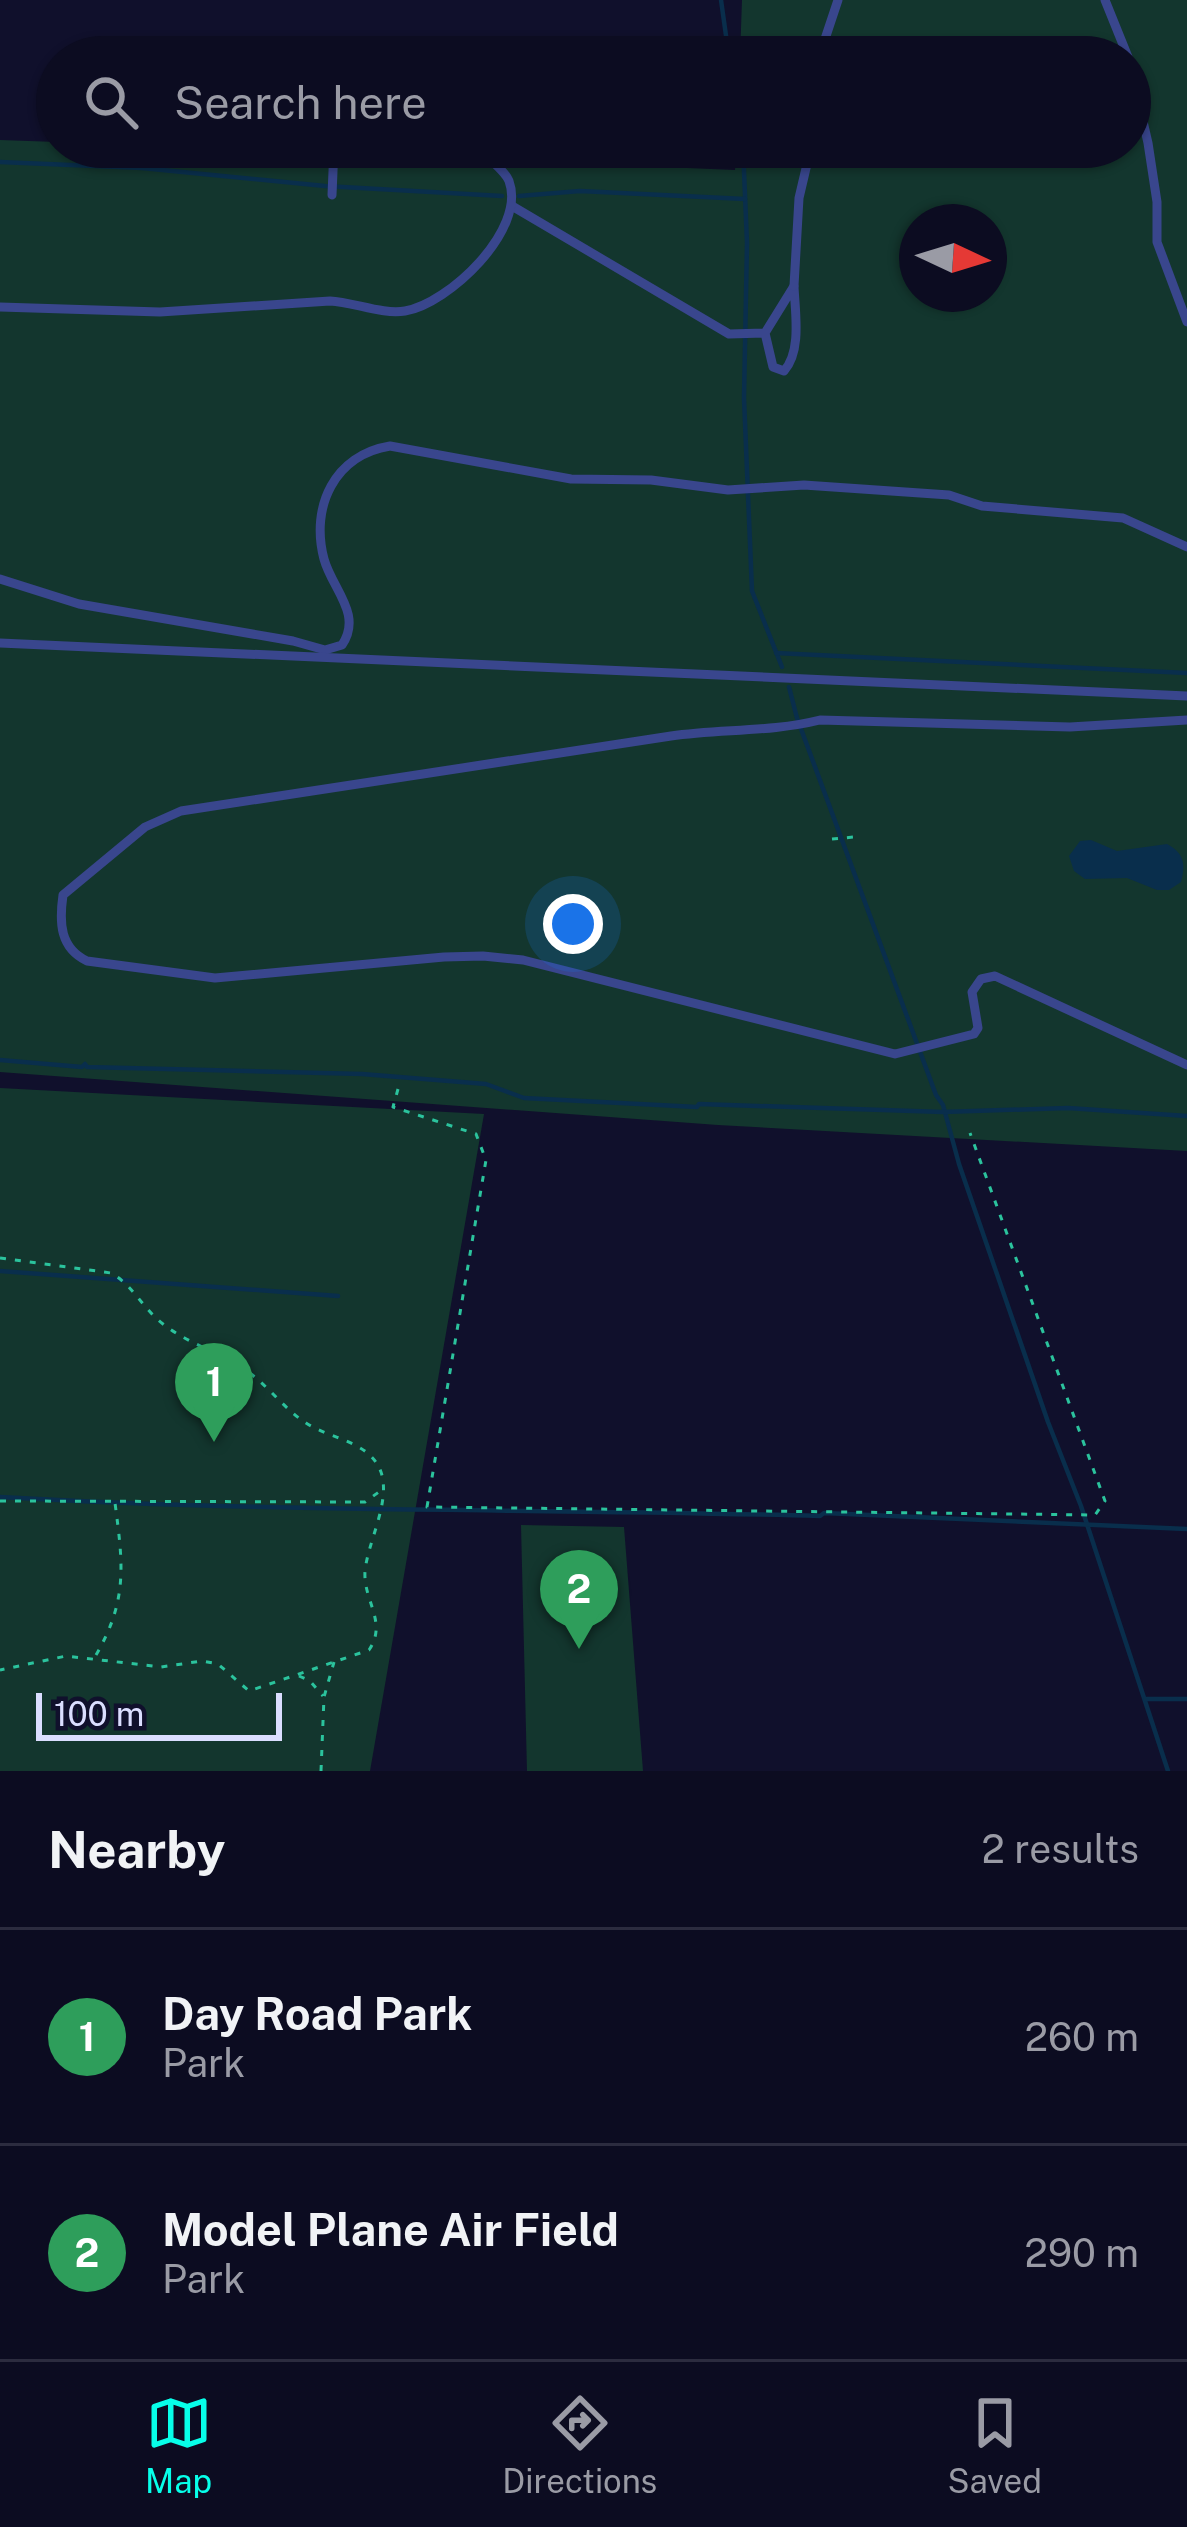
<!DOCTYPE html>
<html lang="en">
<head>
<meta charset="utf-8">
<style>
	body { margin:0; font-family:"Public Sans",sans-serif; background:#15152a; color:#f1f3f6 }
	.compass { position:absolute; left:899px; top:204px; width:108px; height:108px; border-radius:50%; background:#0c0c21; box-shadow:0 3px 9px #0004; rotate:94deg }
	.scale { position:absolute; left:36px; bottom:30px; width:246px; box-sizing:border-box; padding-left:12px; border:6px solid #dbdeff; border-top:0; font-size:33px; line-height:42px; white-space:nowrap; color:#dbdeff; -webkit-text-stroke:9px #10102c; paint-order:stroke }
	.you { position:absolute; left:573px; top:924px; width:42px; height:42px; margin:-30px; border:9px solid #fff; border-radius:50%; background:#1a73e8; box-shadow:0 0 0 18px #1a73e833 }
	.badge { display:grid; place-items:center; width:78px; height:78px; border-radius:50%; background:#07ffe9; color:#fff; font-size:39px; font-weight:700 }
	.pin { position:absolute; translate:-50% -99px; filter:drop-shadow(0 3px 6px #0008) }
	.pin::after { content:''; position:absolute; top:63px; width:42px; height:36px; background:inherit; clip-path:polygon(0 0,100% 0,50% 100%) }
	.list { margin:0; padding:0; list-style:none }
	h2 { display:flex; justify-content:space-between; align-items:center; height:156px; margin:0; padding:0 48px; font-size:51px }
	h2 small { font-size:39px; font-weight:400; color:#9a9ba5 }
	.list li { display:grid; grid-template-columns:78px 1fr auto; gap:36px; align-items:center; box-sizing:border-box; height:216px; padding:0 48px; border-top:3px solid #2c2c3f }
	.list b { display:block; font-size:45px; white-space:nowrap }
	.list p { margin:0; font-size:39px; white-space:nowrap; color:#9a9ba5 }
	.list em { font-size:39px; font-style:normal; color:#9a9ba5 }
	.icon { flex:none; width:66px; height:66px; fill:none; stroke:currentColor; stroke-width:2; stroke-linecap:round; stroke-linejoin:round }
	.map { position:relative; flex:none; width:1187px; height:1771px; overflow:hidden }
	.search { position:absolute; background:#0c0c21; box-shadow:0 3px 9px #0004; left:36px; right:36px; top:36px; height:132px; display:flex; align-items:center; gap:30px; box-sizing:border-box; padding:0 42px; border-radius:66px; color:#9a9ba5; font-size:45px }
	.sheet { height:588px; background:#0c0c21 }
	nav { display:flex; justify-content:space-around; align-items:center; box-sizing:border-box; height:168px; border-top:3px solid #2c2c3f; background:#0c0c21; font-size:33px; color:#9a9ba5 }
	nav a { display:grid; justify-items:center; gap:6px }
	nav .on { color:#07ffe9 }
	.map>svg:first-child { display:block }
	.green { fill:#13362e; fill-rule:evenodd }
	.water { fill:#092e4c }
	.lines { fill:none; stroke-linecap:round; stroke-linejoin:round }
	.stream { stroke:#092e4c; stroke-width:4.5 }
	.path { stroke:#2bc39d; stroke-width:3; stroke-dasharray:6 9; stroke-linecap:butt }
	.lane { stroke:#39468d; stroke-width:9 }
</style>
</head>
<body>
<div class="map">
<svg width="1187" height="1771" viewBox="0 0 1187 1771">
	<rect width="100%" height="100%" fill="#10102c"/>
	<g class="green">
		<path d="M742,0H1187V1151L718,1125L0,1072V140L57,142V147H179L735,170L737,147H1130V57H740ZM917,222H989V294H917Z"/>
		<path d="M0,1088L484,1114L370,1771H0Z"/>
		<path d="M521,1525L624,1527L643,1771H527Z"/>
	</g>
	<path class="water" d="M1091,840L1117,851L1167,844C1184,853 1186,864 1181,882L1169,890H1157L1127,878L1085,879L1074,871L1069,856L1080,841Z"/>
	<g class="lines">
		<g class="stream">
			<path d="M721,0L729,57"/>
			<path d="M743,147L747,243L744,398L752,591L782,667"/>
			<path d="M0,162L142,168L325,186L502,196"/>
			<path d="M519,196L580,191L745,199"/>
			<path d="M776,653L1187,673"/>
			<path d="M789,687L797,718L936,1095L943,1105L959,1164L1048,1422L1081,1506L1168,1771"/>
			<path d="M0,1060L82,1067L85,1064L87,1067L362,1074L486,1084L524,1098L697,1107L699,1104L943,1112L1068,1108L1187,1116"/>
			<path d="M0,1271L338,1296"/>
			<path d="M0,1497C276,1513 544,1508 820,1516L824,1513L1187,1529"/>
			<path d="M1145,1699H1187"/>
		</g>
		<g class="path">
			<path d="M832,839L854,837"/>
			<path d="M398,1089L393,1107L476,1134L486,1160L427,1507L1095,1515L1105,1501L970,1133"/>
			<path d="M0,1258L111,1273C133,1285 143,1309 163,1324C187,1343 218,1352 244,1369C267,1384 283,1408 306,1423C330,1439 370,1441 381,1472C391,1502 368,1541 365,1571C363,1601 388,1622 369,1650L249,1691L218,1664L202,1661L161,1667L66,1656L0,1670"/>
			<path d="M0,1501L365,1502L383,1489"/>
			<path d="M96,1655C128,1600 123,1564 115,1503"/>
			<path d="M299,1676L310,1681L323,1696"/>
			<path d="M321,1771L324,1697L334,1662"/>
		</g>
		<g class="lane">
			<path d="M1105,0L1128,57"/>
			<path d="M819,57L838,0"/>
			<path d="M1130,65L1148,143L1157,202V242L1187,322"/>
			<path d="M332,195L334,147"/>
			<path d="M512,206L729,334L765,333L794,286C795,312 802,351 784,371L773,367L765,333"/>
			<path d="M794,286L799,198L811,147"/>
			<path d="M0,307L160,312L330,301C353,302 383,315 405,311C448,304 527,230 509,181C504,169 486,157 476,147"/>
			<path d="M0,579L79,604L293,641L325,650L342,645C363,614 332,589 324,559C310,506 335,455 390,446L571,479L651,480L728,490L804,485L949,495L982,506L1123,518L1187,547"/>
			<path d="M0,643L1187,696"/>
			<path d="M1187,720L1070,727L820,720C772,732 721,729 671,736L181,811L145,827L63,895C59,923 60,948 87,961L215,978L444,957L483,956L523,960L895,1054L974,1034L978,1028L972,992L981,979L995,976L1187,1065"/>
		</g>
	</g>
</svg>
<svg class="compass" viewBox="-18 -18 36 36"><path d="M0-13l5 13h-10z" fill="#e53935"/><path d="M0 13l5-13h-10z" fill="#9a9ba5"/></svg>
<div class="scale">100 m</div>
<div class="you"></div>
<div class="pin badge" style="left:214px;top:1442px;background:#2e9e5b">1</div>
<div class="pin badge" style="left:579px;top:1649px;background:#2e9e5b">2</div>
<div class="search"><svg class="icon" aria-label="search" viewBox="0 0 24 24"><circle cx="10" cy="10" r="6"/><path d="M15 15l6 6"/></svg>Search here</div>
</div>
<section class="sheet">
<h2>Nearby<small>2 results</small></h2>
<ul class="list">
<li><span class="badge" style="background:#2e9e5b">1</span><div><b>Day Road Park</b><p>Park</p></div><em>260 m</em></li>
<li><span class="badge" style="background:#2e9e5b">2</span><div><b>Model Plane Air Field</b><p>Park</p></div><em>290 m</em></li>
</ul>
</section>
<nav>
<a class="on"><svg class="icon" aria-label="map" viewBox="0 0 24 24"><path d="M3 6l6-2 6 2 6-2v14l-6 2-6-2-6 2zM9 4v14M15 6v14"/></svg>Map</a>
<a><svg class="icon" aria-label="directions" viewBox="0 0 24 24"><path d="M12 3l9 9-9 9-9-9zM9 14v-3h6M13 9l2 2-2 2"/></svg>Directions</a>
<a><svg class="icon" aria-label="saved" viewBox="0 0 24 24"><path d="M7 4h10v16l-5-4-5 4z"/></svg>Saved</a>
</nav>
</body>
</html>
